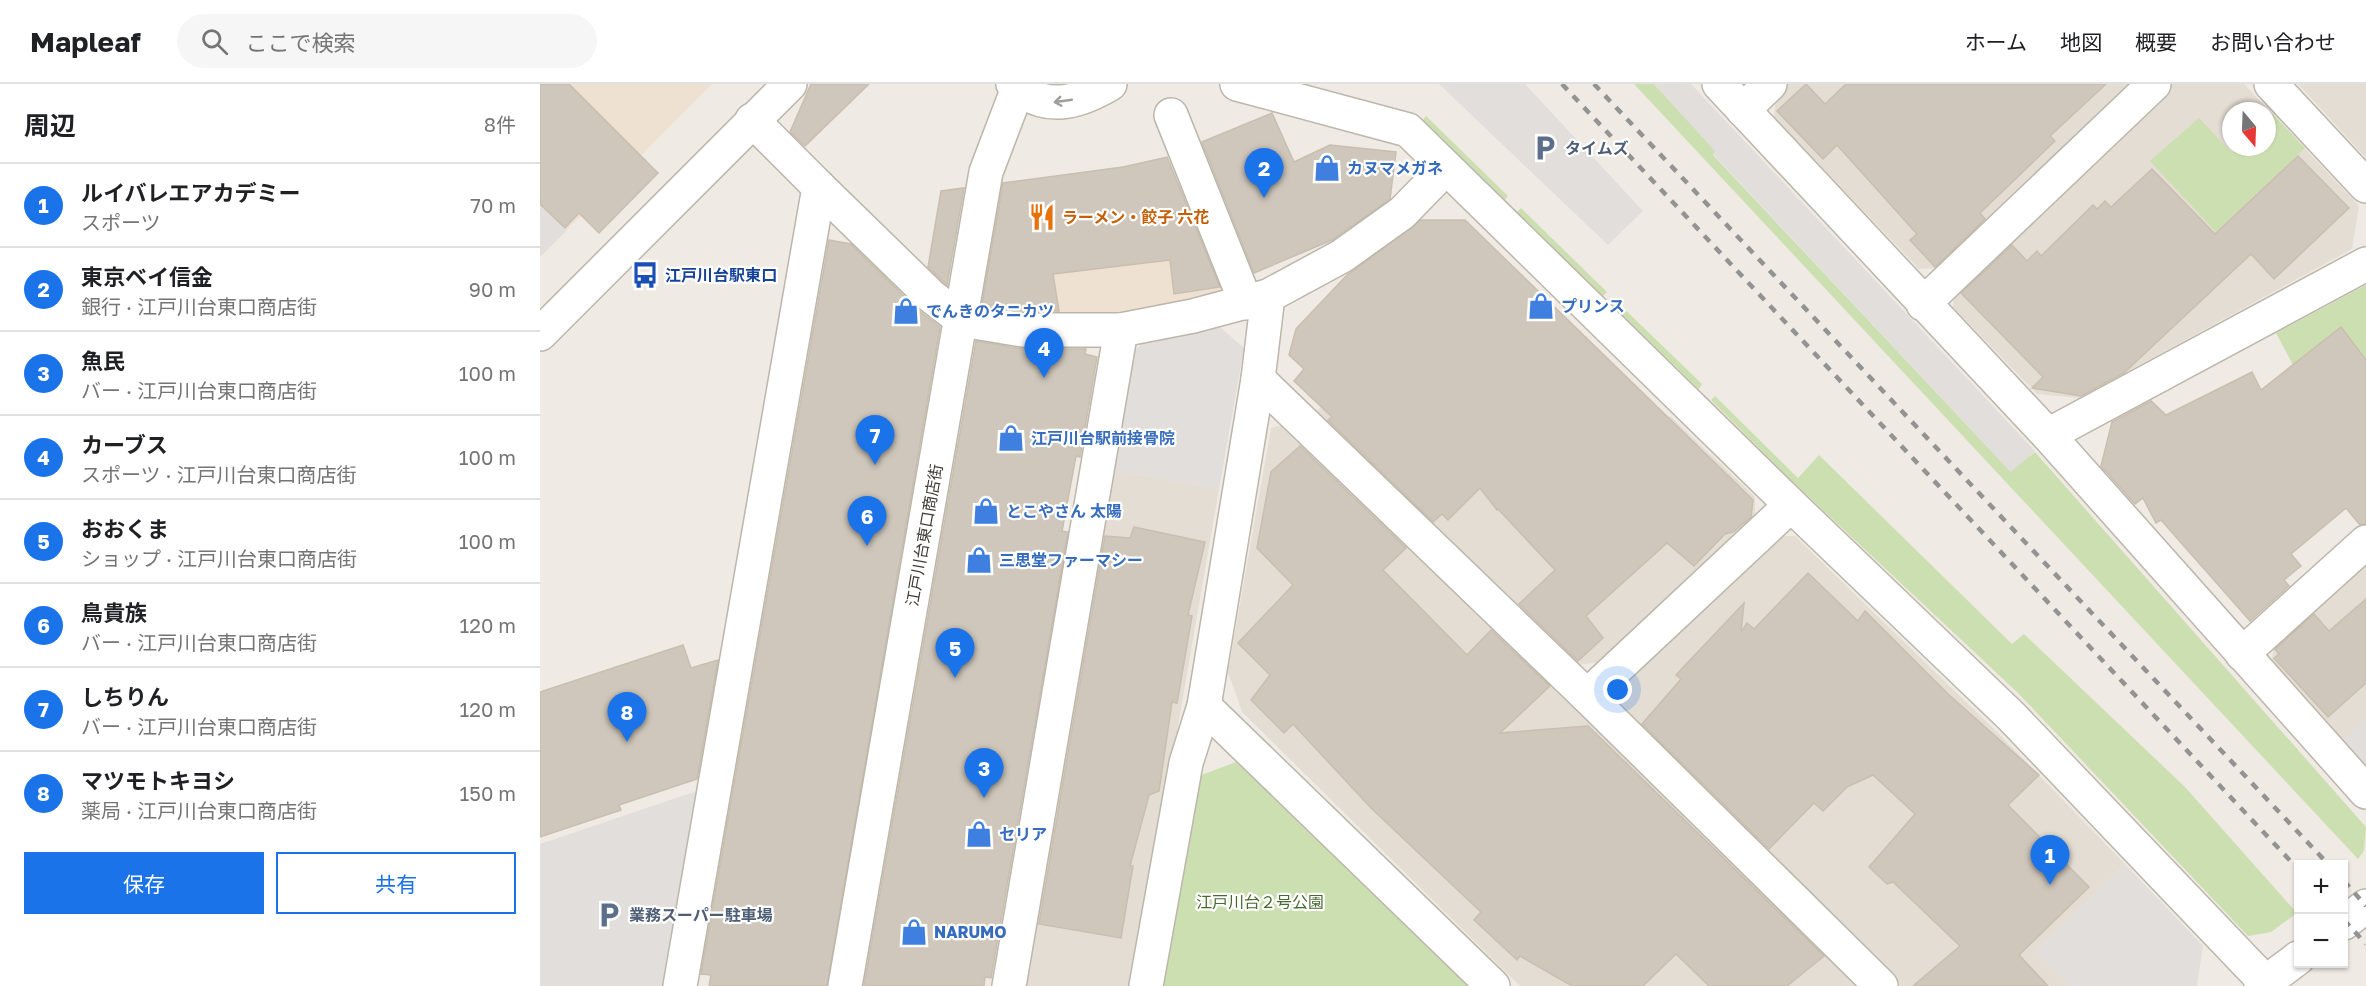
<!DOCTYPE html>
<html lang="ja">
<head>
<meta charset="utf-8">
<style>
	body { margin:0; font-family:"Golos Text","Noto Sans JP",sans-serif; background:#f6f6f6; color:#202124 }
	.controls { position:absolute; right:18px; bottom:18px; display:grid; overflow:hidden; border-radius:0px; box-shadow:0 2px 4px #0004 }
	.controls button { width:54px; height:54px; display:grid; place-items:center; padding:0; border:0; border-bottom:2px solid #e0e0e0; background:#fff; color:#202124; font:30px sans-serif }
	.compass { position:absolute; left:1682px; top:18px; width:54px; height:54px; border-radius:50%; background:#fff; box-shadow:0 2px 4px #0004; rotate:161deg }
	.you { position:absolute; left:1078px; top:606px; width:21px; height:21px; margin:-15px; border:4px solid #fff; border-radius:50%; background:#1a73e8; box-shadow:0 0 0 9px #1a73e833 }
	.badge { display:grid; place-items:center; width:39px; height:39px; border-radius:50%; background:#1a73e8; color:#fff; font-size:20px; font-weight:700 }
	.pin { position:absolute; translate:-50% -50px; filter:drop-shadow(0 2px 3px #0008) }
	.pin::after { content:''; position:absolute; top:32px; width:21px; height:18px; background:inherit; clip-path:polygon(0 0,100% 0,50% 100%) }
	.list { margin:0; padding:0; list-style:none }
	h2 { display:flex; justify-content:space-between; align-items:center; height:78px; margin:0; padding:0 24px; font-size:26px }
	h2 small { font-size:20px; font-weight:400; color:#757577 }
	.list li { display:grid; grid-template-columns:39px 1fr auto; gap:18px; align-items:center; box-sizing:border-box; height:84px; padding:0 24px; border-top:2px solid #e0e0e0 }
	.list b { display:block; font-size:22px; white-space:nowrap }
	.list p { margin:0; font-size:20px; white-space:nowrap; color:#757577 }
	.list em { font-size:20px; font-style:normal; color:#757577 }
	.actions { display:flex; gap:12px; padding:18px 24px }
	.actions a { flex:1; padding:14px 0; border:2px solid #1a73e8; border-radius:0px; text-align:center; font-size:21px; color:#1a73e8 }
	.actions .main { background:#1a73e8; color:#fff }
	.icon { flex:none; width:33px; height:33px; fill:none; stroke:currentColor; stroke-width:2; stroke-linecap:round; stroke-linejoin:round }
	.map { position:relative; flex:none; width:1826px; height:902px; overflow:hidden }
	header { display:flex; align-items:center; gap:36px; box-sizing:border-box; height:84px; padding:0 30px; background:#fff; border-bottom:2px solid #e0e0e0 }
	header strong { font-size:28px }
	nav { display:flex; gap:33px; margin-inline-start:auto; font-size:21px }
	.search { width:420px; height:54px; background:#f6f6f6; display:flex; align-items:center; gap:15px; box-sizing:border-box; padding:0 21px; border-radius:33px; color:#757577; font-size:22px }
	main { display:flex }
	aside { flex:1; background:#fff }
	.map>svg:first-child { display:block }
	.residential { fill:#e3ddd3; fill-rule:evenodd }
	.commercial { fill:#efe1d1 }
	.green { fill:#ccdfb1 }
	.parking { fill:#e1dedc }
	.building { fill:#cfc7bb; stroke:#c9beaf; stroke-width:1.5 }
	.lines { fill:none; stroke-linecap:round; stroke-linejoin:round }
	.minor-casing { stroke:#bcb6ab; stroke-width:36 }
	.minor { stroke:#fff; stroke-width:33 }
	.rail { stroke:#939393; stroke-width:4.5; stroke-dasharray:8 8; stroke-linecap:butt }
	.oneway { stroke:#a09e9a }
	.labels { text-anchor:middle; stroke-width:4.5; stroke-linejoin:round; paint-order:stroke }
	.service-label { font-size:16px; font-weight:bold; fill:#4e5e75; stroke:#fff; text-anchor:start }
	.shop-label { font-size:16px; font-weight:bold; fill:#366cbe; stroke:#fff; text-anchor:start }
	.food-label { font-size:16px; font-weight:bold; fill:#c56008; stroke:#fff; text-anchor:start }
	.transit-label { font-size:16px; font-weight:bold; fill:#164399; stroke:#fff; text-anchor:start }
	.street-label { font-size:16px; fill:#413c35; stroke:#fff }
	.park-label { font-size:16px; fill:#486a30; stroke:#fff }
</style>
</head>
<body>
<header>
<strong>Mapleaf</strong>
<div class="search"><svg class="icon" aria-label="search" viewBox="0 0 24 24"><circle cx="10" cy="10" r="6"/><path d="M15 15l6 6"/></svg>ここで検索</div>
<nav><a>ホーム</a><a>地図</a><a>概要</a><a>お問い合わせ</a></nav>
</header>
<main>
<aside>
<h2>周辺<small>8件</small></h2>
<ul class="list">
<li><span class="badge">1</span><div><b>ルイバレエアカデミー</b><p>スポーツ</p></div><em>70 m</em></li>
<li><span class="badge">2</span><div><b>東京ベイ信金</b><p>銀行 · 江戸川台東口商店街</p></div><em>90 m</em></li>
<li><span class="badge">3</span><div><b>魚民</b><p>バー · 江戸川台東口商店街</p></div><em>100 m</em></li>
<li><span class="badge">4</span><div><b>カーブス</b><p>スポーツ · 江戸川台東口商店街</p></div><em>100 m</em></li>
<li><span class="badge">5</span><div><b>おおくま</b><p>ショップ · 江戸川台東口商店街</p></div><em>100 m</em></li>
<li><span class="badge">6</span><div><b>鳥貴族</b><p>バー · 江戸川台東口商店街</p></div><em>120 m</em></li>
<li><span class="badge">7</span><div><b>しちりん</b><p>バー · 江戸川台東口商店街</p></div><em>120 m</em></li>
<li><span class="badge">8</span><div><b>マツモトキヨシ</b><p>薬局 · 江戸川台東口商店街</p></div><em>150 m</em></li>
</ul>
<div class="actions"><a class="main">保存</a><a>共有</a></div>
</aside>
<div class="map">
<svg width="1826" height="902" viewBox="0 0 1826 902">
	<rect width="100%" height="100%" fill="#efebe4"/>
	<g class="residential">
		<path d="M1246,0H1594L1398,184L1379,185L1234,33L1236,10Z"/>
		<path d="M1633,0H1704L1819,122L1812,165L1539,314L1497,310L1413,223L1415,204ZM1691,27H1727V63H1691Z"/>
		<path d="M1758,0H1826V74Z"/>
		<path d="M859,243L1046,419L1130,332L1215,413V437L1060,578L1039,581L777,327Z"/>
		<path d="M750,339L1320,902H980L702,628L688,588L731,344Z"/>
		<path d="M573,386L679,405L593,902H482Z"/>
		<path d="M1235,452H1255L1458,649L1585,780L1497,867L1530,902H1360L1077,622L1080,596Z"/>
		<path d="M1826,475V682L1732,576L1734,559Z"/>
	</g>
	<g class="commercial">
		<path d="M4,0H172L0,173V4Z"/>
		<path d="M643,95L685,207L579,232L462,233L464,218L619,105Z"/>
	</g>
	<g class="green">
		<path d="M1094,0H1114L1176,67L1173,71L1470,387L1495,368L1826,743L1824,767L1818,775Z"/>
		<path d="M1732,29L1765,64L1676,148L1610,77L1659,34L1691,68L1697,63H1727V34Z"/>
		<path d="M886,32L968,112L965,116L883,36Z"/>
		<path d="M981,124L1067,208L1063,212L977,128Z"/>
		<path d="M1826,201V276L1801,244L1753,281L1736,249Z"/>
		<path d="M1075,216L1162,300L1159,305L1071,220Z"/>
		<path d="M1175,312L1258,394L1279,371L1472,560L1484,550L1645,703L1757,829L1731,848L1708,852L1479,610L1253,398L1171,316Z"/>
		<path d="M696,678L929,902H619L659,692Z"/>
	</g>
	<g class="parking">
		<path d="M899,0H985L1103,127L1068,161Z"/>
		<path d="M1114,0H1151L1495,367L1471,388L1173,70L1175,67Z"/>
		<path d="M0,120L27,146L0,173Z"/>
		<path d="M674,238L704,264L679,405L573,386L592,269L608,254Z"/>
		<path d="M1826,634V682L1803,655Z"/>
		<path d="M160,706L126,902H0V760Z"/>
		<path d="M1585,780L1663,862L1657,902H1530L1496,868Z"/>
	</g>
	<g class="building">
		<path d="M0,0H29L118,89L59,149L39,129L25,144L0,120Z"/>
		<path d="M271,0H329L265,62L250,48Z"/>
		<path d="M1266,0L1285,20L1306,0H1566L1510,52L1515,57L1440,129L1445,135L1395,183L1370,156L1377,150L1297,61L1283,75L1237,27Z"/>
		<path d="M732,29L754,78L790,61L856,68L850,115L792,156L714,189L662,58Z"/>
		<path d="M1758,72L1809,124L1734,195L1711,170L1584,289L1541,312L1492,304L1503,293L1421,209L1472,161L1487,177L1497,167L1501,172L1553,121L1557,125L1565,117L1571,123L1612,85L1675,150Z"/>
		<path d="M627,73L680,203L634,210L630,176L513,190L519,227H485L442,220L463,99L583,83Z"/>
		<path d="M424,104L407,201L388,183L401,107Z"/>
		<path d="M881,136H925L1213,416L1211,433L1193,448L1185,450L1154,482L1127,459L1046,532L1063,554L1038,577L979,520L1015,486L958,425L957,426L940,404L908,436L902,430L893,438L788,336L792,333L754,297L764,285L749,271L756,245L807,191Z"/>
		<path d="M289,156L311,160L378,226L400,243L287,902H169L171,891L161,890Z"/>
		<path d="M1801,243L1826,276V440L1820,441L1806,424L1751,470L1761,482L1744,496L1749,502L1710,537L1621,436L1616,439L1603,414L1595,420L1561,382L1572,338L1611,317L1626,331L1712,288L1721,306Z"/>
		<path d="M436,257L483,265H546L545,270L557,273L540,373L536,372L522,447L528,448L451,894L445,893L444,902H324Z"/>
		<path d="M760,362L866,464L843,486L927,571L951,546L1010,602L960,649L1048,642L1284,872L1247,902H1169L1136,870L1103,902H1032L980,872L977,876L934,836L941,828L831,724L753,640L744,649L711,616L730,591L698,559L753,501L717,464L731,388Z"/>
		<path d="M594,443L665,458L648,531L652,532L637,619L632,618L619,707L609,711L590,782H593L581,854L499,840L565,452L590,454Z"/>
		<path d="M1268,489L1318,537L1325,527L1409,611L1499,691L1468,721L1549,803L1479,871L1508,902H1373L1420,862L1353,798L1347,800L1329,783L1375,730L1333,691L1307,703L1283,727L1274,719L1229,765L1102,640L1141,595L1136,591L1204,519L1201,548L1207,539L1214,545Z"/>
		<path d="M1826,515V599L1788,633L1734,574L1739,570L1735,565L1774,530L1789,547Z"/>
		<path d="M143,561L151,584L178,576L157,695L79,721L81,726L0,753V608Z"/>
	</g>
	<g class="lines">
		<defs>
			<g id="minor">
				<path d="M473,0C505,28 536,20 570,0"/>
				<path d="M697,0L868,46L1251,421L1472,633L1729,902"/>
				<path d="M1179,0L1508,351L1826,708"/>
				<path d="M1731,0L1826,102"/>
				<path d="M1203,26L1230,0"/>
				<path d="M631,31L706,219"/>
				<path d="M279,103L391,212L422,236L483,246H581"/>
				<path d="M1383,220L1614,0"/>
				<path d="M0,250L250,0"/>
				<path d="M718,295L1047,612L1341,902"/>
				<path d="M1508,351L1826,180"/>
				<path d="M1702,570L1826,458"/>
				<path d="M1047,612L1251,421"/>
				<path d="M664,622L953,902"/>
				<path d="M1804,839L1826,822"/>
				<path d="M140,902L279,103L212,36"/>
				<path d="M305,902L446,88L478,4"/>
				<path d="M469,902L581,246L653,232L728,212L802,172L862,129L905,85"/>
				<path d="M606,902L646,679L664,622L718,295L728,212"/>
				<path d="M1721,902L1758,874"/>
			</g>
		</defs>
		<use href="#minor" class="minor-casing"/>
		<use href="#minor" class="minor"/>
		<g class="rail">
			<path d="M1022,0L1758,785"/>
			<path d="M1054,0L1788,780"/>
			<path d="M1804,797L1826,822"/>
			<path d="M1804,836L1826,860"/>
		</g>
	</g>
	<defs><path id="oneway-shaft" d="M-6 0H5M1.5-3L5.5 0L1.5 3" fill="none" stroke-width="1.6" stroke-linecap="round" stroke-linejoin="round" transform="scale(1.5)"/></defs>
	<use class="oneway" href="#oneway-shaft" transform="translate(523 17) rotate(172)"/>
	<defs>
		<symbol id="parking-bare" viewBox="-9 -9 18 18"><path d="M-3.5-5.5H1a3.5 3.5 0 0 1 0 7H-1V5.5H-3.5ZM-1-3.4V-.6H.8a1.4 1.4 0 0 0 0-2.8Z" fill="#5c6f8a" stroke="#fff" stroke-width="2.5" paint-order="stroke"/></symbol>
		<symbol id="shop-bare" viewBox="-9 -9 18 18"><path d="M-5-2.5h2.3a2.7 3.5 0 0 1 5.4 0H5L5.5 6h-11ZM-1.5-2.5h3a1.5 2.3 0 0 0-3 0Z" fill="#3f7fe0" stroke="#fff" stroke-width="2.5" paint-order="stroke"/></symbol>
		<symbol id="restaurant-bare" viewBox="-9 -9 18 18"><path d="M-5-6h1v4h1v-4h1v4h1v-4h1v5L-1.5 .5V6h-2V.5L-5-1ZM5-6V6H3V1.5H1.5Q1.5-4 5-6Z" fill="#e8710a" stroke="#fff" stroke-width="2.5" paint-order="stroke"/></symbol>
		<symbol id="bus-bare" viewBox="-9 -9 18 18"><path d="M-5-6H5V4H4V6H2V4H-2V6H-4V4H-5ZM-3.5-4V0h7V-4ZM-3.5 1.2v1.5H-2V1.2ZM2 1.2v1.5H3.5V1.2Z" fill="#1a4fb4" stroke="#fff" stroke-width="2.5" paint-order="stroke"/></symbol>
	</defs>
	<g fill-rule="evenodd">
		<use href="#parking-bare" x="986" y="45" width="38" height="38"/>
		<use href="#shop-bare" x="768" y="65" width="38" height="38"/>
		<use href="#restaurant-bare" x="483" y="114" width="38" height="38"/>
		<use href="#bus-bare" x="86" y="172" width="38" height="38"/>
		<use href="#shop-bare" x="982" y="203" width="38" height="38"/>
		<use href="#shop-bare" x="347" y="208" width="38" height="38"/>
		<use href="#shop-bare" x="452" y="335" width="38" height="38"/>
		<use href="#shop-bare" x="427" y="408" width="38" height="38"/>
		<use href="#shop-bare" x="420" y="457" width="38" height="38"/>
		<use href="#shop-bare" x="420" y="731" width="38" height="38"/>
		<use href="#parking-bare" x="50" y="812" width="38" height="38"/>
		<use href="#shop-bare" x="355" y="829" width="38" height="38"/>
	</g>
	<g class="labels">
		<g class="service-label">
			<text x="1025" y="70">タイムズ</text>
			<text x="89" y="837">業務スーパー駐車場</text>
		</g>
		<g class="shop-label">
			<text x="807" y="90">カヌマメガネ</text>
			<text x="1021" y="228">プリンス</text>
			<text x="386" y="233">でんきのタニカツ</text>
			<text x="491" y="360">江戸川台駅前接骨院</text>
			<text x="466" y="433">とこやさん 太陽</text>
			<text x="459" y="482">三思堂ファーマシー</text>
			<text x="459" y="756">セリア</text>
			<text x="394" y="854">NARUMO</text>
		</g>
		<g class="food-label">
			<text x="522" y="139">ラーメン・餃子 六花</text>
		</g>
		<g class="transit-label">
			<text x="125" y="197">江戸川台駅東口</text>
		</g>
		<g class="street-label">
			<text transform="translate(384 451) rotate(-80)" y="6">江戸川台東口商店街</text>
		</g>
		<g class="park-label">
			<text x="720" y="824">江戸川台２号公園</text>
		</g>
	</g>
</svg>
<div class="controls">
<button>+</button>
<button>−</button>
</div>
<svg class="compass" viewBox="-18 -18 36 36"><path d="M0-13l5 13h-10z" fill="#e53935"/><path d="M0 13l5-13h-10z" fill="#757577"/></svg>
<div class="you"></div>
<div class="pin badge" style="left:1510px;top:801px">1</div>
<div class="pin badge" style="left:724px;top:114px">2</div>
<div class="pin badge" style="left:444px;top:714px">3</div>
<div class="pin badge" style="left:504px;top:294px">4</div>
<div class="pin badge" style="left:415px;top:594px">5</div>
<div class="pin badge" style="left:327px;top:462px">6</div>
<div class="pin badge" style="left:335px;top:381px">7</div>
<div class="pin badge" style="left:87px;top:658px">8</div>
</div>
</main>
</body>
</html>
